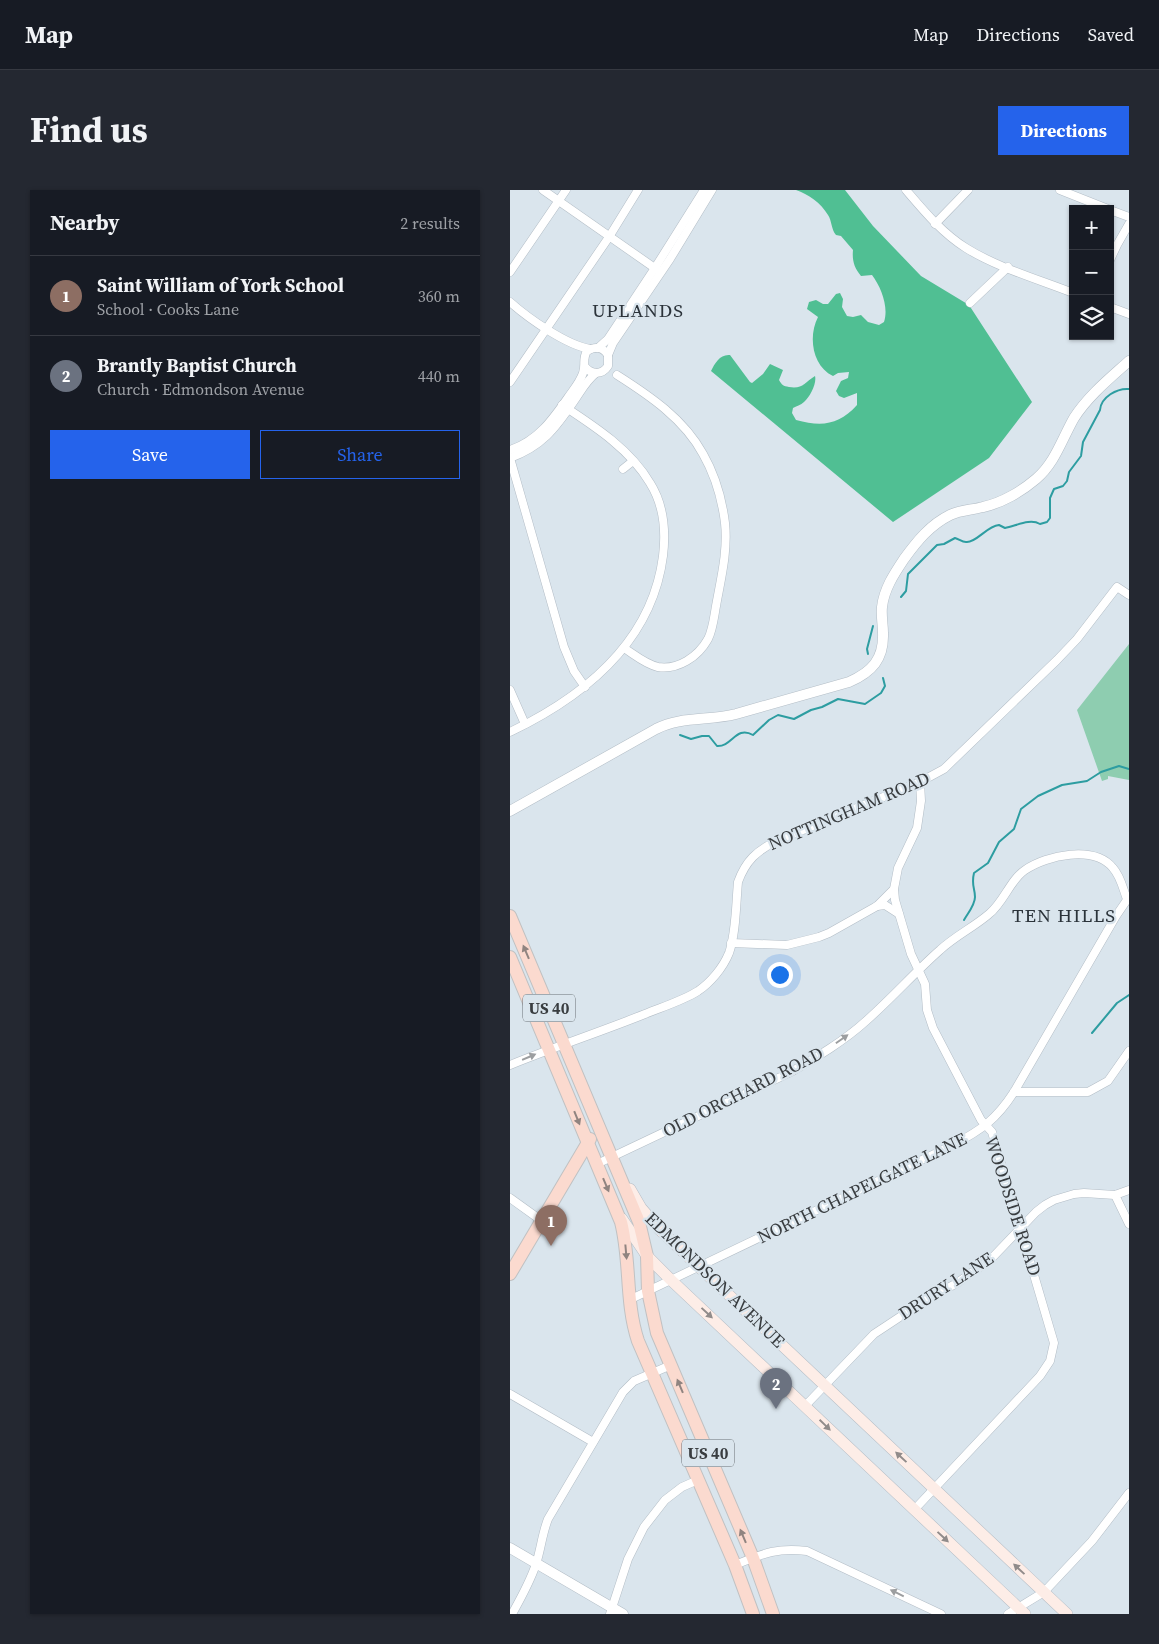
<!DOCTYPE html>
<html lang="en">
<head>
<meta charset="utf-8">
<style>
	body { margin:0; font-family:"Source Serif 4",serif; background:#242831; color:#f1f3f6 }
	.controls { position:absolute; right:15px; top:15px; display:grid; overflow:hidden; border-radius:0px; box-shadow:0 1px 4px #0004 }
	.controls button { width:45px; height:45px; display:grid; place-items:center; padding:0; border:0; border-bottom:1px solid #363941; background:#171b24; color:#f1f3f6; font:25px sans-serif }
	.you { position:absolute; left:269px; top:784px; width:18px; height:18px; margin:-12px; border:4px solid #fff; border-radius:50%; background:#1a73e8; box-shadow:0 0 0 8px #1a73e833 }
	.badge { display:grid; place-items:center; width:32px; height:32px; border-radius:50%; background:#2563eb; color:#fff; font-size:16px; font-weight:700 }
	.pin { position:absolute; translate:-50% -41px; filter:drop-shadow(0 1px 2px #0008) }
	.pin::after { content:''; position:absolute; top:26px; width:18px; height:15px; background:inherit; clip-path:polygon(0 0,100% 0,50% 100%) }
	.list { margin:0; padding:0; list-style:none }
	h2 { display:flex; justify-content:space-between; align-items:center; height:65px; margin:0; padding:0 20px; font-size:21px }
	h2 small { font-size:16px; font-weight:400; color:#9ea1a6 }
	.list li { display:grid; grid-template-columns:32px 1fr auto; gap:15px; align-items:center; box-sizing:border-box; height:80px; padding:0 20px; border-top:1px solid #363941 }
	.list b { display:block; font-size:19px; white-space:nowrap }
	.list p { margin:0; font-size:16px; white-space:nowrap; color:#9ea1a6 }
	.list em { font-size:16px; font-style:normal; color:#9ea1a6 }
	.actions { display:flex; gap:10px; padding:15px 20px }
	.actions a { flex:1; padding:11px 0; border:1px solid #2563eb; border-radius:0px; text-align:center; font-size:18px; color:#2563eb }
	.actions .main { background:#2563eb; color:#fff }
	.icon { flex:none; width:28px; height:28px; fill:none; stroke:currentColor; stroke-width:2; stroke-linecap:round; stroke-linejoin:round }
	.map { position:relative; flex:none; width:619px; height:1424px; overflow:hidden; border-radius:0px }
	header { display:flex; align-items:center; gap:30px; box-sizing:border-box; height:70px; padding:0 25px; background:#171b24; border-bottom:1px solid #363941 }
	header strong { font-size:24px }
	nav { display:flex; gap:28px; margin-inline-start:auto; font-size:18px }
	.intro { display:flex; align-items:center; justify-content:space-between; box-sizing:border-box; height:120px; padding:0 30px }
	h1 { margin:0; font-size:35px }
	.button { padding:12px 22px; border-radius:0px; background:#2563eb; color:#fff; font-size:18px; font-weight:700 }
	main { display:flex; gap:30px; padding:0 30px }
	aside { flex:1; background:#171b24; border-radius:0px; box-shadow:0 1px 4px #0004 }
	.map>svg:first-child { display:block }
	.green { fill:#8ecdb0 }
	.forest { fill:#50bf93 }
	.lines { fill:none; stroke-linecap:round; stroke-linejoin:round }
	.stream { stroke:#2d9da1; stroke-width:2 }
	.minor-casing { stroke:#b3bdc6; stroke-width:9 }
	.tertiary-casing { stroke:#b3bdc6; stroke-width:11 }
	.secondary-casing { stroke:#b3bdc6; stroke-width:12 }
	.primary-casing { stroke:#c0c1c2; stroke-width:14 }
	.minor { stroke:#fff; stroke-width:8 }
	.tertiary { stroke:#fff; stroke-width:10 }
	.secondary { stroke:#fdede7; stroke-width:11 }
	.primary { stroke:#fbdacf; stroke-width:12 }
	.oneway { fill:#908480 }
	.oneway2 { fill:#9c9ea0 }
	.oneway3 { fill:#918c8b }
	.labels { text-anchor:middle; stroke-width:4.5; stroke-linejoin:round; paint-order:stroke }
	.shield { fill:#dae5ed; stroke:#696f74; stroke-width:1 }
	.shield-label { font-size:16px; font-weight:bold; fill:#393d40 }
	.street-label { font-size:18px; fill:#393d40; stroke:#dae5ed }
	.neighbourhood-label { font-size:19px; letter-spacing:1px; fill:#2b333a; stroke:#dae5ed }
</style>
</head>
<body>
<header>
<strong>Map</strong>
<nav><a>Map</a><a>Directions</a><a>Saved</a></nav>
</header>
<div class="intro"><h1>Find us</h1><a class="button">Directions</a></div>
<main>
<aside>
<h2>Nearby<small>2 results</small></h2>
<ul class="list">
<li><span class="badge" style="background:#8d6e63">1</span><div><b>Saint William of York School</b><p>School · Cooks Lane</p></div><em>360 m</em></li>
<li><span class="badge" style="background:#6b7280">2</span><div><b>Brantly Baptist Church</b><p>Church · Edmondson Avenue</p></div><em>440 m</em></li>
</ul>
<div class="actions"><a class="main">Save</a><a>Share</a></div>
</aside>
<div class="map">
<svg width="619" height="1424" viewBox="0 0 619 1424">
	<rect width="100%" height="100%" fill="#dae5ed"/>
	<path class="green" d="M619,454V590L598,586V589L592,591L567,520Z"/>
	<path class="forest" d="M286,0H335L363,36L411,86L459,115L522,212L479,268L383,332L201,181C205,173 210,164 220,165L240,192L242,193L253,184L260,174L273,180L269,190C272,195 273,196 279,197C293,199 294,193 305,186C307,193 300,207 294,212C291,215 286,216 283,218L282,223L286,230C312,237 329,235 347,215V203L334,208L329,206L326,201L331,191L338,188L339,182L328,183L323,186C302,176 298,146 308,127L297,119L299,112L306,110L313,114H318L326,104L330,103L333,109L332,117L337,126L343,127L351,125L358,132L369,135L374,132C379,117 371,97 362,85L351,86C344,78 342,70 343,60L331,46L326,45C321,39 322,31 318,25C311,13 298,4 286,0Z"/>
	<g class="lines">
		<g class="stream">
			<path d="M391,407L396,401L398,384L427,355L434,354L445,348C449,349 453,353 457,352C467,352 477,336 489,335L495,338C506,336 520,328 530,334L537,332L540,328V308L544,299L553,296L557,291L559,282L571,266L573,252L590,220C591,207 607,198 619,199"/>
			<path d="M358,464L357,459L363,436"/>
			<path d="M170,545L181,549L192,546H199L207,556C222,557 226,535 243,545L259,530L268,525L284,529L301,520L312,517L328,509L355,514L371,503L375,496L373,488"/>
			<path d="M454,730C458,723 465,715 465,707C465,698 461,695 464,683L478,673L489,652L504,639L511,619L528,606L552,595L577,591L591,582L609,576L619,579"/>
			<path d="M582,843L607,813L619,805"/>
		</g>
		<defs>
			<g id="minor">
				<path d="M33,0L149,81"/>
				<path d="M396,0C414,21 432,43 456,58C486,77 530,90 563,103"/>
				<path d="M550,0L598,19"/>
				<path d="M600,20L619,27"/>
				<path d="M425,34L458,0"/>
				<path d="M600,70L607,55L619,34"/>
				<path d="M0,82L56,0"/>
				<path d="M0,112C18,128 56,155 80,159"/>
				<path d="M460,113L498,77"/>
				<path d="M600,117L619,124"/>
				<path d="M88,158L98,149L145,78L194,0"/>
				<path d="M98,165L103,153L160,69L202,0"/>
				<path d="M107,185C140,206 174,229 193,264C205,285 212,309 215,333C218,361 211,388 206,416C204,427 203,439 198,449C188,467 168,480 148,477C135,474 125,465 114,458"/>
				<path d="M0,192L99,47L128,0"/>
				<path d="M0,260C28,251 43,229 59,206C64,199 70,192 73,183C76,175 72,169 77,161C85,156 93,157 98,165V176C92,185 82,185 75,177"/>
				<path d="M0,268L54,457L64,481L75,497"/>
				<path d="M0,268C32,256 45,239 64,211C71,201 76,191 86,183"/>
				<path d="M113,279L123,271"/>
				<path d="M0,500L15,534"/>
				<path d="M0,542C73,507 142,452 153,366C156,341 154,315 140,293C120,259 84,236 52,215"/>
				<path d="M367,716L375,715L389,724"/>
				<path d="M221,753L277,755L309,747L319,743L367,716L384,699"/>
				<path d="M0,875C44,857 90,842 135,824C152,817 172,811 188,801C200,793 213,778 219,763C226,744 226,713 228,692C236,670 247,661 266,651L410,592L434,579L547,470L567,449L607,397L619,405"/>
				<path d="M504,902H578L598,891L619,861"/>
				<path d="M87,974L281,882C307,867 334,851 356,831C382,808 405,782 430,760C445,746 464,737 479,724C494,712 500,690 515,680C537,665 584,655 603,678C611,687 613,699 617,709"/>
				<path d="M605,1005L619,1034"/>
				<path d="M0,1008L32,1031"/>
				<path d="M119,1110L443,955C471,940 486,930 504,902L606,726L619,707"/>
				<path d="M0,1204L83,1252"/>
				<path d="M295,1216L364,1144L414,1111L447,1093L481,1069L526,1022L535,1015L544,1010L564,1004L574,1003L605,1005L619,1000"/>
				<path d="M404,1320L530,1186L540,1171L544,1153L482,942L471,930L423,838L417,820L415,794L401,764L385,710L384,699L388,678L407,638L411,611L410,592"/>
				<path d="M225,1375C252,1364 267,1357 297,1361L431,1424"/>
				<path d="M2,1424C11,1408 20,1392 26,1374C31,1359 32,1344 38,1329L113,1202L124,1191L161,1175"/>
				<path d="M100,1424L118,1369L134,1337L155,1310L172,1297L188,1290"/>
				<path d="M498,1424L534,1402L582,1351L619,1303"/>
			</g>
			<g id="tertiary">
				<path d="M0,621L146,539C171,526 199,531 226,524L339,492C362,482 374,469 373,443C373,434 371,426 372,417C374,399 384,384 394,369C407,351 420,335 440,325C450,320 462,320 473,317C492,313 512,301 526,289C545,273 552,249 564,228C578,206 599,189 619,171"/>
				<path d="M0,1358L113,1424"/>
			</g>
			<g id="secondary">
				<path d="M120,999L131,1018L150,1040L557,1424"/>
				<path d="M112,1029L137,1066L161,1090L515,1424"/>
			</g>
			<g id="primary">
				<path d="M0,726L129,1032L137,1066L138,1101L147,1143L243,1368L263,1424"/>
				<path d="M0,767L111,1032C121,1071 115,1112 128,1151L225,1375L243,1424"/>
				<path d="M0,1084L80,949"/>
			</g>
		</defs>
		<use href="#minor" class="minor-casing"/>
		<use href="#tertiary" class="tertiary-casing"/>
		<use href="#secondary" class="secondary-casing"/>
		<use href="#primary" class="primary-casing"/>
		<use href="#minor" class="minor"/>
		<use href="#tertiary" class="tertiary"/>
		<use href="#secondary" class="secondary"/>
		<use href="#primary" class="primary"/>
	</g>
	<defs><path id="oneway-solid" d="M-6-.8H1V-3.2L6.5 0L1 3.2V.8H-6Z" transform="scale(1.25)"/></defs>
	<g class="oneway">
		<use href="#oneway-solid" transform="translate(16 762) rotate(-113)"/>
		<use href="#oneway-solid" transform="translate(67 928) rotate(68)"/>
		<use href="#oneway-solid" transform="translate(96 995) rotate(67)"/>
		<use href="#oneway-solid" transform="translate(116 1062) rotate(85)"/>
		<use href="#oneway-solid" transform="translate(170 1196) rotate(-113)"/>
		<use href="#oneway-solid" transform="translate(233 1346) rotate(-113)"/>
	</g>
	<g class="oneway2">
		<use href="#oneway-solid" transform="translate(332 849) rotate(-35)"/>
		<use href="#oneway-solid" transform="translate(19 867) rotate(-23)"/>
		<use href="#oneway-solid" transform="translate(387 1403) rotate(-154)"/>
	</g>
	<g class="oneway3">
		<use href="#oneway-solid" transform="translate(197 1123) rotate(43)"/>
		<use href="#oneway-solid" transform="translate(315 1235) rotate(44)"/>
		<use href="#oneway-solid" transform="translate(391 1267) rotate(-137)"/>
		<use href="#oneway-solid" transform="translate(433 1347) rotate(43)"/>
		<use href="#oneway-solid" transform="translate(509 1379) rotate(-137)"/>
	</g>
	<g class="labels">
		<g class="shield">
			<rect x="13" y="804.5" width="52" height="27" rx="4"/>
			<rect x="172" y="1249.5" width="52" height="27" rx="4"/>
		</g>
		<g class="shield-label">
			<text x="39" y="824">US 40</text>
			<text x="198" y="1269">US 40</text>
		</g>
		<g class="street-label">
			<text transform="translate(339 621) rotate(-23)" y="6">NOTTINGHAM ROAD</text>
			<text transform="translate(233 902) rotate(-27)" y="6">OLD ORCHARD ROAD</text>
			<text transform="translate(352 998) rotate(-26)" y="6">NORTH CHAPELGATE LANE</text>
			<text transform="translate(503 1016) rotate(72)" y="6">WOODSIDE ROAD</text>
			<text transform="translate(205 1090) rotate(44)" y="6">EDMONDSON AVENUE</text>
			<text transform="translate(436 1096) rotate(-33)" y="6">DRURY LANE</text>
		</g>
		<g class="neighbourhood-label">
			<text x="128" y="127">UPLANDS</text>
			<text x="554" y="732">TEN HILLS</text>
		</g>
	</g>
</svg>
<div class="controls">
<button>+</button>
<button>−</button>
<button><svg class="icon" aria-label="layers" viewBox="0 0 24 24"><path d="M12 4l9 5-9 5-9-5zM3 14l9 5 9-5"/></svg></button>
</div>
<div class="you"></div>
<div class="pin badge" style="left:41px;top:1056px;background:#8d6e63">1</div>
<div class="pin badge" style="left:266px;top:1219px;background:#6b7280">2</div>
</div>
</main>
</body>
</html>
